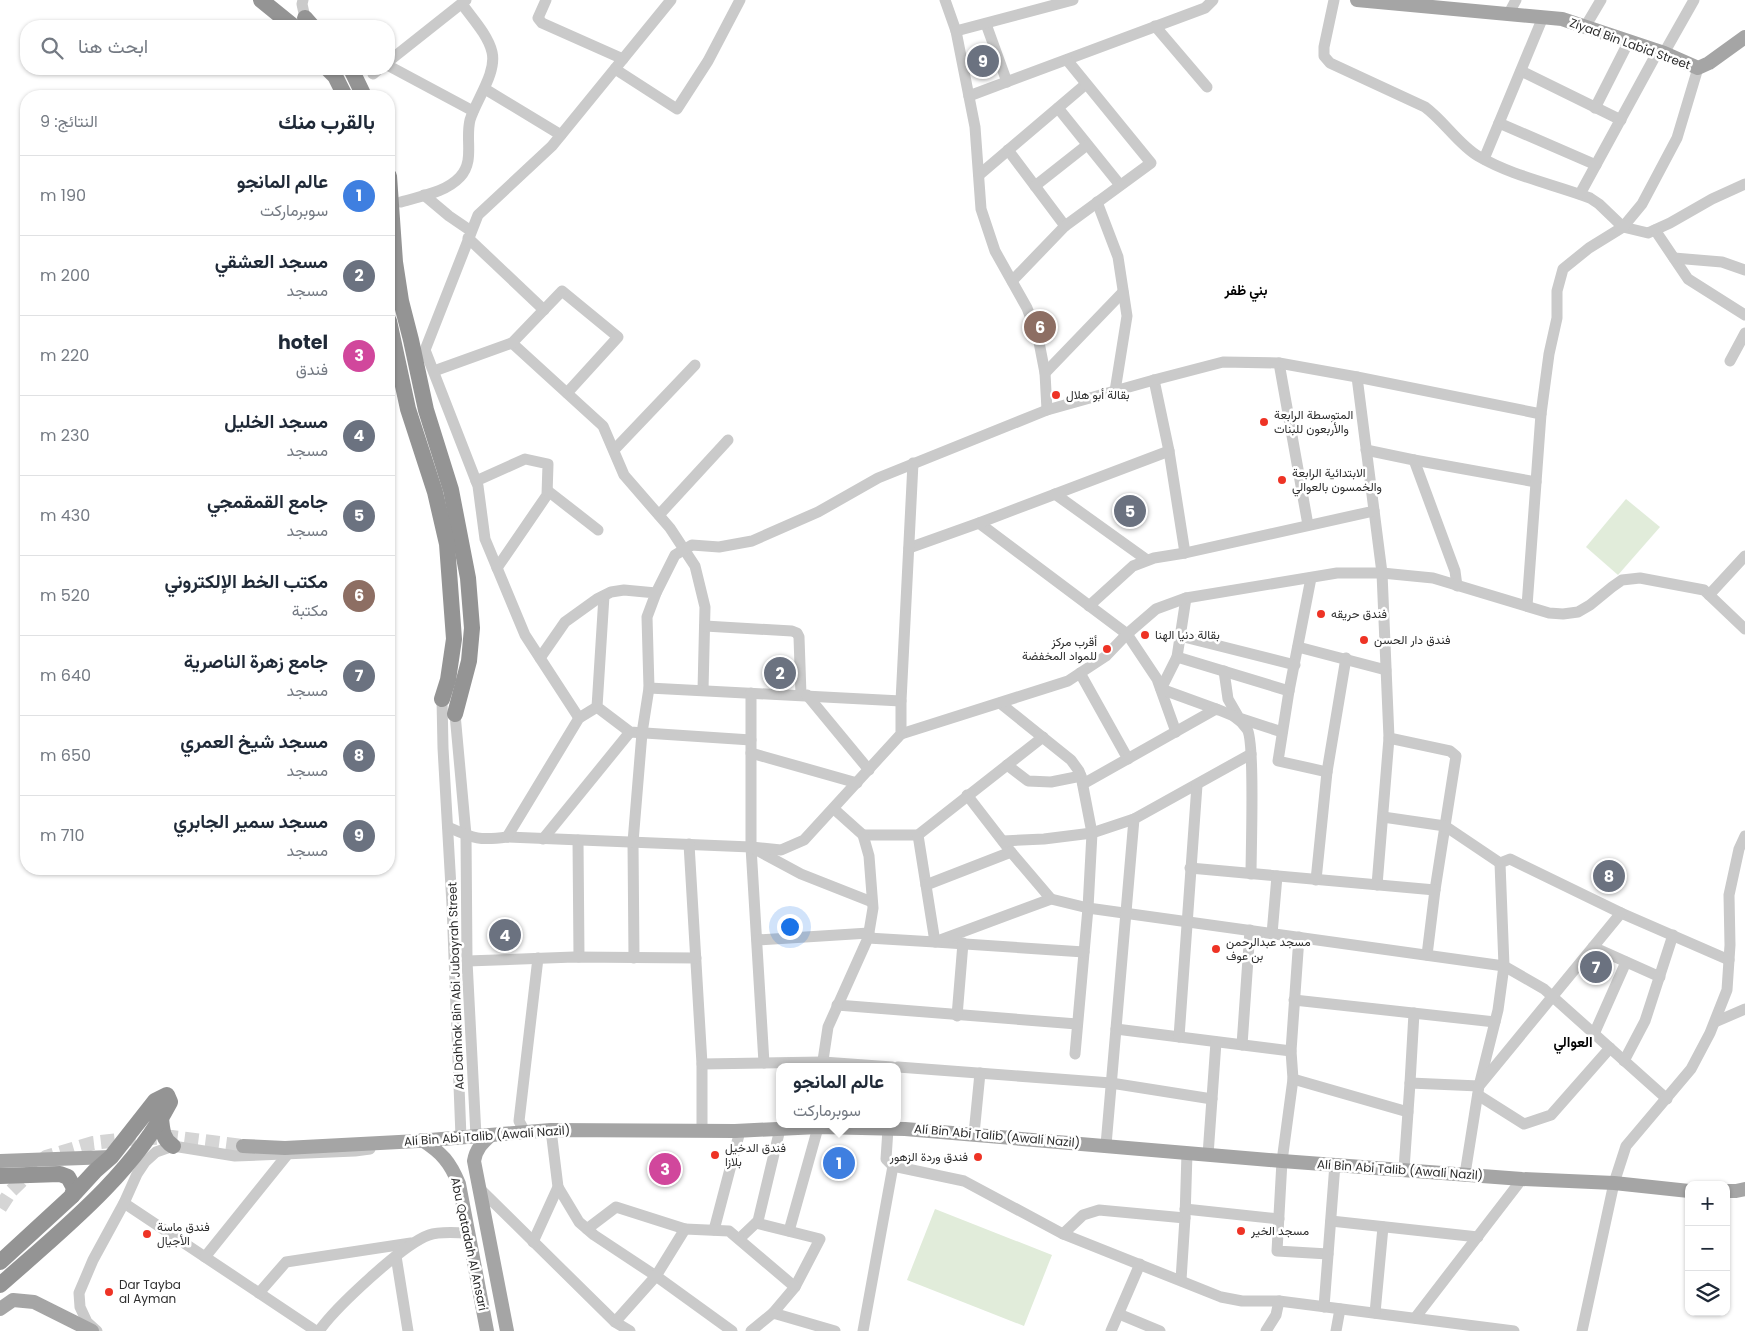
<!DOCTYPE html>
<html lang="ar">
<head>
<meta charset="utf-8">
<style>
	body { margin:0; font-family:Poppins,Vazirmatn,sans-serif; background:#f2f2f3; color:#1f2937; direction:rtl }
	.controls { position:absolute; right:15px; bottom:15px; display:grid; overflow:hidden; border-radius:10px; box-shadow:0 1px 4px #0004 }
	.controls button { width:45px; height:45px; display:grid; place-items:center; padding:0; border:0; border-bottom:1px solid #e0e1e3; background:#fff; color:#1f2937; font:25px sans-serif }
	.you { position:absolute; left:789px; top:926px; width:18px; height:18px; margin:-12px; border:4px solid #fff; border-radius:50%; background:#1a73e8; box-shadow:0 0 0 8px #1a73e833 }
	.badge { display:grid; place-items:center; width:32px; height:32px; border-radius:50%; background:#7c3aed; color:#fff; font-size:16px; font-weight:700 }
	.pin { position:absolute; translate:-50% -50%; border:2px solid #fff; box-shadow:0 1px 5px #0006 }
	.popup { position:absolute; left:776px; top:1063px; width:125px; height:65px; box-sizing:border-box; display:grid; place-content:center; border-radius:10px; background:#fff; filter:drop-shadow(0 1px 4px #0005); font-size:16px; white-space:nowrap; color:#747a83 }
	.popup b { font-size:19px; color:#1f2937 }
	.popup::after { content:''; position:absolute; left:50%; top:100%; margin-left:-10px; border:10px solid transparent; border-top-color:#fff }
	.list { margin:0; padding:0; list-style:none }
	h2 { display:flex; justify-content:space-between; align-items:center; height:65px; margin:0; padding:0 20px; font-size:21px }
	h2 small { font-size:16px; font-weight:400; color:#747a83 }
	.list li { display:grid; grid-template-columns:32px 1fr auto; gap:15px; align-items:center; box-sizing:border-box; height:80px; padding:0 20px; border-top:1px solid #e0e1e3 }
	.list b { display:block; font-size:19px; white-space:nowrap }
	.list p { margin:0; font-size:16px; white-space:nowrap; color:#747a83 }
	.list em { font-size:16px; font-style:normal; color:#747a83 }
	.icon { flex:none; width:28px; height:28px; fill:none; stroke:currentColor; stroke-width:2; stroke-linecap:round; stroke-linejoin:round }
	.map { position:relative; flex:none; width:1745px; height:1331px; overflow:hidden; direction:ltr }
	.search { position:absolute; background:#fff; box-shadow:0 1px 4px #0004; left:20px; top:20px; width:375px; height:55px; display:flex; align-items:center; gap:12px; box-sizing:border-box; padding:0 18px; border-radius:20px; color:#747a83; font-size:19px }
	.panel { position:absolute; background:#fff; box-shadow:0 1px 4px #0004; left:20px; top:90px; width:375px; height:785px; border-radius:20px; direction:rtl }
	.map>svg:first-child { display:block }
	.green { fill:#e1ecda }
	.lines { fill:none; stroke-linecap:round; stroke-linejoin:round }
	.major-tunnel { stroke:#d5d5d5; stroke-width:14; stroke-dasharray:14 7; stroke-linecap:butt }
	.minor { stroke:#cacaca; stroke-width:11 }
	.major { stroke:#a5a5a5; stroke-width:14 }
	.highway { stroke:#949494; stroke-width:16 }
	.poi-dot { fill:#ee3325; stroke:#fff; stroke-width:2 }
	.labels { text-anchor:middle; stroke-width:5; stroke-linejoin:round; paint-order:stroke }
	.street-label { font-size:12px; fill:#2d2d2d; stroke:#fff }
	.poi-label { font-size:12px; fill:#2d2d2d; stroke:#fff; text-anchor:start }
	.neighbourhood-label { font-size:14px; font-weight:bold; fill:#000; stroke:#fff }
</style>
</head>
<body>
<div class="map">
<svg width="1745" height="1331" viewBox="0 0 1745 1331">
	<rect width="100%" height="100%" fill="#fff"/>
	<g class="green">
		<path d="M1626,499L1660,527L1618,575L1586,547Z"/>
		<path d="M935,1209L1052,1255L1024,1326L907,1280Z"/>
	</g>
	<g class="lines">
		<path class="major-tunnel" d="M0,1208L11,1191L46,1157L93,1143L127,1139L172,1137L243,1146"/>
		<g class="minor">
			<path d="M303,0L302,4L305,18"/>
			<path d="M546,0L538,18L542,23L623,59"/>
			<path d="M945,0L956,31L975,127L981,209L995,251L1027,308L1038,337L1045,373L1047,410"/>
			<path d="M1334,0L1324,47V56L1330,63L1425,107C1444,121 1459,145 1478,156C1512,176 1553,184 1590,198L1599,204L1623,227L1648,233L1670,223L1712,199L1745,184"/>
			<path d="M1509,13L1516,0"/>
			<path d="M986,24L1007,82"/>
			<path d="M1155,26L1207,87"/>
			<path d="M1585,27L1601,0"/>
			<path d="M956,31L1073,0"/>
			<path d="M1664,53L1694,0"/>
			<path d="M389,61L466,0"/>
			<path d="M389,66L473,111"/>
			<path d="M615,69L677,109L708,61L740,0"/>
			<path d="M1521,71L1621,120"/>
			<path d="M373,74L379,69"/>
			<path d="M485,89L561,135"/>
			<path d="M969,96L1205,8L1213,0"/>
			<path d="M1058,108L1120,185"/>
			<path d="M1595,108L1629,41"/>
			<path d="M1499,123L1596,165"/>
			<path d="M1008,150L1065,226"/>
			<path d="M1484,159L1543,17"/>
			<path d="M979,175L1086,84"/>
			<path d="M1035,186L1087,145"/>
			<path d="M1580,194L1658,51"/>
			<path d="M424,195L449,216L471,231"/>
			<path d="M401,202C420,196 445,193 460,177C475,161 465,140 470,120C476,100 497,73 492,52C488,35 472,18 462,4"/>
			<path d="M1097,202L1118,257L1127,316L1115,391"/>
			<path d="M1655,230L1688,279L1745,315"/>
			<path d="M468,238L544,310"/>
			<path d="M1674,258L1722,262L1745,270"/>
			<path d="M1012,281L1065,226L1151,163L1067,60"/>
			<path d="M512,343L603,426L624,475L670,528L695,566L705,607L703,690"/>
			<path d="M1730,361L1745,333"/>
			<path d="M1279,363L1308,525"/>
			<path d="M434,371L512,343L562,291L618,337L567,393"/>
			<path d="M1045,373L1123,292"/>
			<path d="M1357,377L1382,573L1389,738L1377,885"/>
			<path d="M1154,380L1169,451L1185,553"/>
			<path d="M614,450L695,365"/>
			<path d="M1366,450L1414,460L1455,571L1457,586"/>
			<path d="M1414,460L1536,482"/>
			<path d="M476,481L525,459L548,464L547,495L497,568"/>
			<path d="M548,491L598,530"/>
			<path d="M1055,494L1147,560"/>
			<path d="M659,515L728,440"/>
			<path d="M979,523L1127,634L1157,679L1176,732"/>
			<path d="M909,548L979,523L1169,451"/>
			<path d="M1311,578L1289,691L1278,761L1327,772"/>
			<path d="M656,593L675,555L692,545L719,547L752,541L818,512L878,478L1047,410L1154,380L1223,362L1279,363L1357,377L1541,414"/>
			<path d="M1709,595L1745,556"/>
			<path d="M604,596L597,707L630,732L751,740"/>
			<path d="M1186,598L1177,657L1161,689L1216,709"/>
			<path d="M1089,606L1133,566L1154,558L1185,553L1374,511"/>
			<path d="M1527,606L1541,414L1549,354L1557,318V291L1563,269L1589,248L1623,227L1642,204L1677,138L1698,68"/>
			<path d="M705,626L792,631L797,633L799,637L801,695"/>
			<path d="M1180,636L1295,665"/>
			<path d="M1298,647L1386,670"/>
			<path d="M1177,657L1289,691"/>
			<path d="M540,658L565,622L597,599L611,592L624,590L656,593L647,617L649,688L642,733L633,842L634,958"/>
			<path d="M1224,671L1228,699L1239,718L1282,732"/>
			<path d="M1080,673L1128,759"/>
			<path d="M649,688L901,701"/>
			<path d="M751,693V847L764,1063"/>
			<path d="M807,695L869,770"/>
			<path d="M442,699L443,748L452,905L461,1137"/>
			<path d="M1000,703L1071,760L1079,771L1081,776L1092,833L1088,908L1075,1054"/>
			<path d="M455,714L466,835L467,961L476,1136"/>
			<path d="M579,718L525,635L485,539L478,486L425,350L478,215L552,146L671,0"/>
			<path d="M901,734L1068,681L1106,656L1127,634L1156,609L1186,598L1337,573H1382L1433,578L1549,613L1563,614L1578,612L1590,605L1612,587L1622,580L1640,578L1704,590L1745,629"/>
			<path d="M1389,738L1450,751L1456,756L1435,890"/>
			<path d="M751,753L857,783"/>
			<path d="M1007,765L1028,781L1051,782L1081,776"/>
			<path d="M1083,784L1216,709C1229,714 1238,716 1247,729C1255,741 1251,851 1251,874"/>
			<path d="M967,795L1011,852L1051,899"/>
			<path d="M1383,817L1445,826L1500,863"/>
			<path d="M448,827C473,838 478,841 507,837L751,847L801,874L872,902"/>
			<path d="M863,835H918L1043,737"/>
			<path d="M918,835L935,942L1084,952"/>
			<path d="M507,837L579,718L597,707"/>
			<path d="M543,839L630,732"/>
			<path d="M578,840L579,957"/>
			<path d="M1003,841L1044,839L1092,833L1134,819L1251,754"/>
			<path d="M689,844L702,1064V1131"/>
			<path d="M751,847L781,850L804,840L901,734V701L913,463"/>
			<path d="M1190,868L1435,890L1427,955"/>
			<path d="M1316,880L1327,772L1346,658"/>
			<path d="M926,885L1011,852"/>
			<path d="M1272,934L1277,876"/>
			<path d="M1299,937L1291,1051L1293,1079L1282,1161L1277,1251L1328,1254"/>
			<path d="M868,938L935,942L1051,899L1088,908L1504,966L1544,989L1667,1099"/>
			<path d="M757,940L869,933"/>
			<path d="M1593,947L1660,977"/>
			<path d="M467,961L574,957L696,958"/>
			<path d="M1294,1000L1495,1022"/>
			<path d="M837,1005L1077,1024"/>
			<path d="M957,1016L963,943"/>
			<path d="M1715,1022L1745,1009"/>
			<path d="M1116,1029L1291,1051"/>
			<path d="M1594,1034L1626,962"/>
			<path d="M1179,1037L1197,785"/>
			<path d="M1242,1045L1250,930"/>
			<path d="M1624,1061L1645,1021L1673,935"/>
			<path d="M702,1064L823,1062L892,1067"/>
			<path d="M822,1067L828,1027L868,938L873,908L869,856L863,835L834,809"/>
			<path d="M898,1067L1111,1083L1212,1099"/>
			<path d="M1293,1079L1408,1112"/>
			<path d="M1410,1083L1414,1013"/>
			<path d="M1478,1095L1524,1124L1551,1115L1610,1048"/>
			<path d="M525,1132L519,1121L538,958"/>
			<path d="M974,1134L980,1073"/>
			<path d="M1106,1145L1134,819"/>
			<path d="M1208,1155L1216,1042"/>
			<path d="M893,1166L964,1181L1063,1234L1221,1297L1242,1301H1279L1514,1331"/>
			<path d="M1404,1169L1410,1083L1479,1086L1498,1010L1504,966L1500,863L1510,859L1621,913L1729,960"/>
			<path d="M1465,1174L1479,1086L1621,913"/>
			<path d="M558,1187L579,1222L594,1235L656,1276L732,1331"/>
			<path d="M479,1188L615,1322L630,1331"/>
			<path d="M124,1203L316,1331"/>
			<path d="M1185,1209L1279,1219"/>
			<path d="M1331,1221L1478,1237"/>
			<path d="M756,1223L820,1239L795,1287L773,1313"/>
			<path d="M587,1229L616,1207L685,1229"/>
			<path d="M714,1230L740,1131"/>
			<path d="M789,1231L819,1124"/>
			<path d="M1063,1234L1083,1215L1099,1210L1185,1218"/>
			<path d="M739,1239L758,1221L780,1129"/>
			<path d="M533,1242L558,1187L551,1130"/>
			<path d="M396,1256L408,1331"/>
			<path d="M205,1257L287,1155"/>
			<path d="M1181,1280L1185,1218L1187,1153"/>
			<path d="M259,1293L286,1262L411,1243"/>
			<path d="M1324,1307L1335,1164"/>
			<path d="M1375,1313L1383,1227"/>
			<path d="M1119,1314L1160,1331"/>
			<path d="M1415,1318L1522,1179"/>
			<path d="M615,1322L656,1276L685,1229L729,1231L795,1287"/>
			<path d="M97,1331L87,1322L80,1307L79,1293L93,1260L124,1203L137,1174L145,1162L156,1152L173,1146L235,1156L355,1151L370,1149"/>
			<path d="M319,1331C335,1308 403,1244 429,1235C440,1231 456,1233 468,1233"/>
			<path d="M751,1331L773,1313L835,1331"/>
			<path d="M863,1331L893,1166L886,1159L888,1129"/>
			<path d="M1111,1331L1140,1264"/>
			<path d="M1266,1331L1276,1315L1279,1301"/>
			<path d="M1336,1331L1340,1309"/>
			<path d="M1582,1331L1614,1183L1626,1146L1691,1069L1710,1033L1727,990L1730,945L1729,895L1739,849L1745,836"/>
		</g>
		<g class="major">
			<path d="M1357,0L1562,19L1664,53L1698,68L1709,63L1745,37"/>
			<path d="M491,1135C482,1143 476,1149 474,1161L507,1331"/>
			<path d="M422,1140C442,1153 450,1162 459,1184L487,1331"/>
			<path d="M243,1146L285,1148L418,1141L551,1130L735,1131L818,1127L905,1129L1282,1161L1522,1179L1614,1183L1689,1191"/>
			<path d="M0,1161L111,1157"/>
			<path d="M1726,1191H1736L1745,1189"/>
			<path d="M0,1309L13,1300L34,1302L92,1331"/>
		</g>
		<g class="highway">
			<path d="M261,0L293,26"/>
			<path d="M305,18L312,26"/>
			<path d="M328,69L335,76L345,96"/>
			<path d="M351,69L364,96"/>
			<path d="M389,176L395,262L401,301L411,340L426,410L451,490L468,578L472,628L469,661L455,714"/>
			<path d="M389,321L408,409L435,492L447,544L454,639L448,680L442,699"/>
			<path d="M161,1118C162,1130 163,1140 173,1146"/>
			<path d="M0,1176L60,1174L68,1177L74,1188L72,1196"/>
			<path d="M0,1262L72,1196L95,1171L111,1157L155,1101L167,1095L170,1102C132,1175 61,1231 0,1285"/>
		</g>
	</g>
	<g class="poi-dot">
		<circle cx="1056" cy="395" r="5"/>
		<circle cx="1264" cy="422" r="5"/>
		<circle cx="1282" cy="480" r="5"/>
		<circle cx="1321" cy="614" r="5"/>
		<circle cx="1145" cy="635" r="5"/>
		<circle cx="1364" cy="640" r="5"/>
		<circle cx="1107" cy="649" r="5"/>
		<circle cx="1216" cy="949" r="5"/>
		<circle cx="715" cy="1155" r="5"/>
		<circle cx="978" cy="1157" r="5"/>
		<circle cx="1241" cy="1231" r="5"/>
		<circle cx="147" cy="1234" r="5"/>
		<circle cx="109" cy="1292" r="5"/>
	</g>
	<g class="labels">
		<g class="street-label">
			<text transform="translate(1630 44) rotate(20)" y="4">Ziyad Bin Labid Street</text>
			<text transform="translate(456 986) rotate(-92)" y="4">Ad Dahhak Bin Abi Jubayrah Street</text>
			<text transform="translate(487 1136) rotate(-4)" y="4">Ali Bin Abi Talib (Awali Nazil)</text>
			<text transform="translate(997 1136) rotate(5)" y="4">Ali Bin Abi Talib (Awali Nazil)</text>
			<text transform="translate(1400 1170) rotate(4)" y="4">Ali Bin Abi Talib (Awali Nazil)</text>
			<text transform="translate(469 1244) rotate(78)" y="4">Abu Qatadah Al Ansari</text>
		</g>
		<g class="poi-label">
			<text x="1066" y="399">بقالة أبو هلال</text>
			<text x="1274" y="419">المتوسطة الرابعة<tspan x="1274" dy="14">والأربعون للبنات</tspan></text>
			<text x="1292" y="477">الابتدائية الرابعة<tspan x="1292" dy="14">والخمسون بالعوالي</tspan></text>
			<text x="1331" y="618">فندق حريقه</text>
			<text x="1155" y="639">بقالة دنيا الهنا</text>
			<text x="1374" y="644">فندق دار الحسن</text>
			<text x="1097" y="646" text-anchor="end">أقرب مركز<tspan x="1097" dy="14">للمواد المخفضة</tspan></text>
			<text x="1226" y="946">مسجد عبدالرحمن<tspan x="1226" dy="14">بن عوف</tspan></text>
			<text x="725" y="1152">فندق الدخيل<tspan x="725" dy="14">بلازا</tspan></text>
			<text x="968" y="1161" text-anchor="end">فندق وردة الزهور</text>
			<text x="157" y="1231">فندق ماسة<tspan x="157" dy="14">الأجيال</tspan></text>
			<text x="1251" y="1235">مسجد الخير</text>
			<text x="119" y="1289">Dar Tayba<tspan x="119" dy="14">al Ayman</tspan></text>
		</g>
		<g class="neighbourhood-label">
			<text x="1246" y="295">بني ظفر</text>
			<text x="1573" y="1047">العوالي</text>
		</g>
	</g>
</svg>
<div class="controls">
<button>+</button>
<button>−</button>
<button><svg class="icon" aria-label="layers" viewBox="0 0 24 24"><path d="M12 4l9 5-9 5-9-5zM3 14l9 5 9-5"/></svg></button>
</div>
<div class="you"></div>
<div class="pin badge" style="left:839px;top:1163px;background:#3f7fe0">1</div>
<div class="popup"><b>عالم المانجو</b>سوبرماركت</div>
<div class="pin badge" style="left:780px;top:673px;background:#6b7280">2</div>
<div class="pin badge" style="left:665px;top:1169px;background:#d1479c">3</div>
<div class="pin badge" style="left:505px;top:935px;background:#6b7280">4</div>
<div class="pin badge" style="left:1130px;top:511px;background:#6b7280">5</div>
<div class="pin badge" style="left:1040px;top:327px;background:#8d6e63">6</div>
<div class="pin badge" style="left:1596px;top:967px;background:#6b7280">7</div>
<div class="pin badge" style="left:1609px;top:876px;background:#6b7280">8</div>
<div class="pin badge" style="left:983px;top:61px;background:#6b7280">9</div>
<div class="search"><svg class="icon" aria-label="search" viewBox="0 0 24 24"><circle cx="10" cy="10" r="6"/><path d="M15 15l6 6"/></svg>ابحث هنا</div>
<section class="panel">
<h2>بالقرب منك<small>النتائج: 9</small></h2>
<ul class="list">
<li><span class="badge" style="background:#3f7fe0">1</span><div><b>عالم المانجو</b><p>سوبرماركت</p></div><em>190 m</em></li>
<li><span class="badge" style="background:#6b7280">2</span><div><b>مسجد العشقي</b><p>مسجد</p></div><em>200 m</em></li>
<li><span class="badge" style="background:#d1479c">3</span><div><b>hotel</b><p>فندق</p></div><em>220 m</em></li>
<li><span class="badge" style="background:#6b7280">4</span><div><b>مسجد الخليل</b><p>مسجد</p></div><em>230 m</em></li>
<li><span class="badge" style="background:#6b7280">5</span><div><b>جامع القمقمجي</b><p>مسجد</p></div><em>430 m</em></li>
<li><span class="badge" style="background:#8d6e63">6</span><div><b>مكتب الخط الإلكتروني</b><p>مكتبة</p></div><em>520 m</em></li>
<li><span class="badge" style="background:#6b7280">7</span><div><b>جامع زهرة الناصرية</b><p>مسجد</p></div><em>640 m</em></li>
<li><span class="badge" style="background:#6b7280">8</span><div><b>مسجد شيخ العمري</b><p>مسجد</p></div><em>650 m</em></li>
<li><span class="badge" style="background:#6b7280">9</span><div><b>مسجد سمير الجابري</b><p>مسجد</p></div><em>710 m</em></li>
</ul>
</section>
</div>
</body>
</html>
